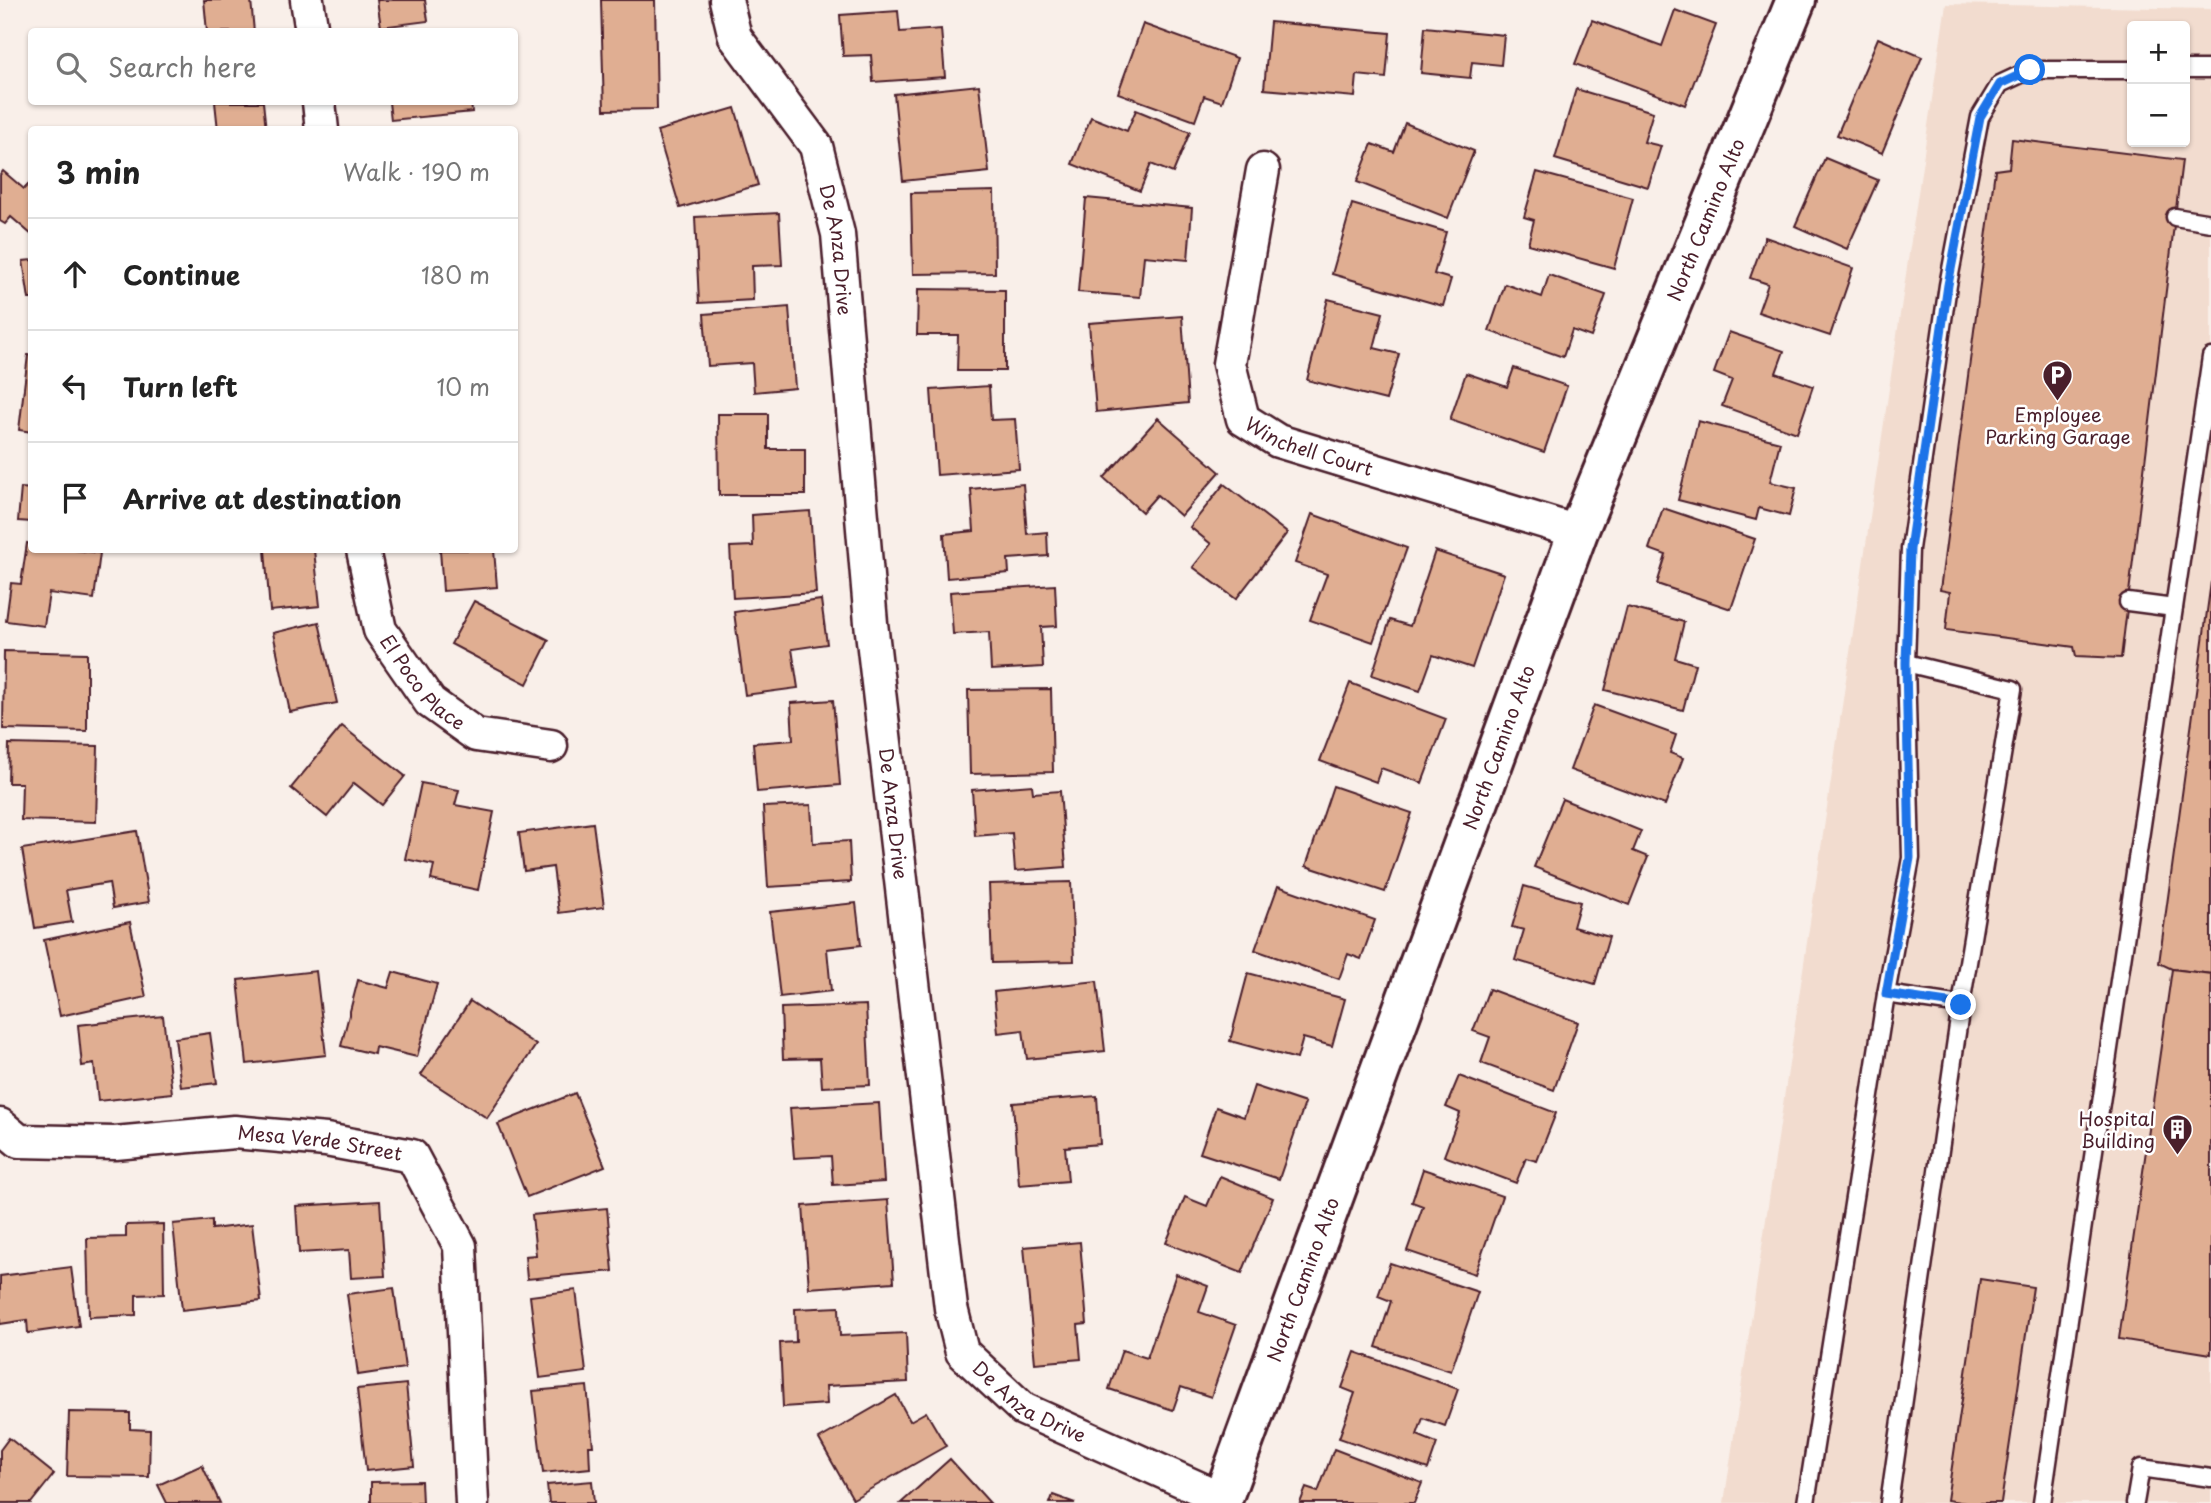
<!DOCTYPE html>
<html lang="en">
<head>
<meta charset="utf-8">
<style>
	body { margin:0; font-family:"Playpen Sans",sans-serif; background:#f2f2f2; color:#222 }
	.controls { position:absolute; right:21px; top:21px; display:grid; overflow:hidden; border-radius:7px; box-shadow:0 2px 5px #0004 }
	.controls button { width:63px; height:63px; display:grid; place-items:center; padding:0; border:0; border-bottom:2px solid #e0e0e0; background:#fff; color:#222; font:35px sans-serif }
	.stop { position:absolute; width:21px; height:21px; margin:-16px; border:5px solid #1a73e8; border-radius:50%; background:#fff }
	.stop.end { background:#1a73e8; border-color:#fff; box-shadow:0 2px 7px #0008 }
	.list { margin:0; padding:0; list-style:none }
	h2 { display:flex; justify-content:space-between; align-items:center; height:91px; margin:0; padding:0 28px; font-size:30px }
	h2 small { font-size:23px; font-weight:400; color:#767676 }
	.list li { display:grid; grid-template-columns:46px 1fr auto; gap:21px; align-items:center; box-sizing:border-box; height:112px; padding:0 28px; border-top:2px solid #e0e0e0 }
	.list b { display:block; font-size:26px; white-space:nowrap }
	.list em { font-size:23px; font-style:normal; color:#767676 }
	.icon { flex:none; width:38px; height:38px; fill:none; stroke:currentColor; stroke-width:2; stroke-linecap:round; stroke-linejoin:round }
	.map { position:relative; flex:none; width:2211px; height:1503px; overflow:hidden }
	.search { position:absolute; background:#fff; box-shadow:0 2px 5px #0004; left:28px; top:28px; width:490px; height:77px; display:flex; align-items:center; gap:18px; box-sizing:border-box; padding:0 24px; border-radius:7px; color:#767676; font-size:26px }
	.panel { position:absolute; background:#fff; box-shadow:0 2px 5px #0004; left:28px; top:126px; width:490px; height:427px; border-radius:7px }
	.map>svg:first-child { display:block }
	.built { fill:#f2dccf; fill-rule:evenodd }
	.building { fill:#e0ae92; stroke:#4a1f2b; stroke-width:2 }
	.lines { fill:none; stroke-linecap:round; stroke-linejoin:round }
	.lane-casing { stroke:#4a1f2b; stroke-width:21 }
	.street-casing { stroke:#4a1f2b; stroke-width:37 }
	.secondary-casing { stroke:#4a1f2b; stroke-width:44 }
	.lane { stroke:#fff; stroke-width:16 }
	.street { stroke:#fff; stroke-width:32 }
	.secondary { stroke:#fff; stroke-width:38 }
	.route { stroke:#1a73e8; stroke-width:9 }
	.labels { text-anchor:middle; stroke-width:5; stroke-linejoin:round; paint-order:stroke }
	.street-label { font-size:19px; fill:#4a1f2b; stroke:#fff }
	.poi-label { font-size:19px; fill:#4a1f2b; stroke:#fff }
</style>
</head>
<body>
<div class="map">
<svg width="2211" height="1503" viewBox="0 0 2211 1503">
	<rect width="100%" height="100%" fill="#f9efe9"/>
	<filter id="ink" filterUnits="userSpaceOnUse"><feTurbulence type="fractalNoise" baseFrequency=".0143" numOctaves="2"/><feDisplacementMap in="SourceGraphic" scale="14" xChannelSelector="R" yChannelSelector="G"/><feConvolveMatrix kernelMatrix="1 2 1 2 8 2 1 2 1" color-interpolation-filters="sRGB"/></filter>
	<g filter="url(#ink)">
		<path class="built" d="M1946,4L2211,9V1503H1724ZM2132,26H2185V142H2132Z"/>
		<g class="building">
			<path d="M204,0H251L254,32H207Z"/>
			<path d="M377,0H425L428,21L381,27Z"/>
			<path d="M601,0H655L657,109L604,110Z"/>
			<path d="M1675,10L1716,25L1685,105L1575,64L1592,20L1662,46Z"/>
			<path d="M898,11L900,32L941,29L945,77L873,82L871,55L843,56L840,15Z"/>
			<path d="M1270,22L1390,33L1386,78L1357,75L1355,97L1264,89Z"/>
			<path d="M1143,24L1237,58L1222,102L1204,96L1195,121L1118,93Z"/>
			<path d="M1425,27L1504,35L1501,65L1472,62L1470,78L1421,73Z"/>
			<path d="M1878,38L1922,57L1882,153L1837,135Z"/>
			<path d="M979,85L989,172L903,181L894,94Z"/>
			<path d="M1576,89L1653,112L1644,142L1661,146L1648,187L1555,159Z"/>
			<path d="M215,102H263L266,130H218Z"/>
			<path d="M389,102H471L472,112L391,120Z"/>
			<path d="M735,108L758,185L680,208L657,131Z"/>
			<path d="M1136,110L1190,132L1173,173L1151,164L1140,191L1072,164L1091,117L1127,131Z"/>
			<path d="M1405,123L1474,151L1448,218L1357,182L1372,144L1394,152Z"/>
			<path d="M2012,139L2182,160L2121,658L2076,656L2074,647L1946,630L1950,592L1940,590L1995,170L2009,168Z"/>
			<path d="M1825,158L1878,180L1847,249L1795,226Z"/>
			<path d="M3,171L24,189L32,181V235L11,217L5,224L0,221V175Z"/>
			<path d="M1537,172L1633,198L1614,268L1528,244L1534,220L1524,217Z"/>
			<path d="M994,191L995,273L913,274L911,193Z"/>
			<path d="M1086,198L1192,208L1188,260L1144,256L1140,297L1078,292Z"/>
			<path d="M1352,204L1446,232L1434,274L1451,279L1443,306L1332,274Z"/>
			<path d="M779,213L782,265L752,266L753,300L699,303L695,217Z"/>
			<path d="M1765,237L1853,268L1830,336L1758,312L1768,284L1750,278Z"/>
			<path d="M32,260V299H29L23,261Z"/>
			<path d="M1549,275L1606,295L1591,337L1572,330L1563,357L1489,331L1505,284L1542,297Z"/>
			<path d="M918,289L1005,290V371H957L958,335H917Z"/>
			<path d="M1328,299L1383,313L1374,348L1399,354L1386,400L1307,380Z"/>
			<path d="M789,307L795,388L754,392L752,363L708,366L704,314Z"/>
			<path d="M1182,316L1188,403L1096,412L1089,323Z"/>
			<path d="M1729,332L1784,351L1776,373L1813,386L1797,433L1722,406L1732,380L1714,373Z"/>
			<path d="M28,355H32V432L19,430Z"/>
			<path d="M1514,368L1567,386L1544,452L1450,420L1466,373L1507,387Z"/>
			<path d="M989,386L991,420L1015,419L1019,469L937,475L931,390Z"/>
			<path d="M718,414H768V449H805V495H719Z"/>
			<path d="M1158,418L1220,472L1181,516L1157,495L1142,512L1104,478Z"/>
			<path d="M1698,421L1780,442L1770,482L1796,488L1789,516L1759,508L1756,520L1678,500Z"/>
			<path d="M1023,484L1027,534L1047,532L1048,556L1008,559L1009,573L947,578L944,534L974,531L971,489Z"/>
			<path d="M1224,484L1287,533L1236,599L1193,567L1211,544L1190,527Z"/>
			<path d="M21,488L32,489V522L18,521Z"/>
			<path d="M1663,508L1755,539L1731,609L1657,584L1666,555L1649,549Z"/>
			<path d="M810,511L816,593L733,598L730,547L753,546L752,515Z"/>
			<path d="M1312,514L1407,548L1373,642L1310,620L1327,574L1295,563Z"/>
			<path d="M27,543L32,544V550H74L100,553L94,599L49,593L44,626L6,621L11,583L21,584Z"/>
			<path d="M265,550H314L320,606L270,611Z"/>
			<path d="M440,550H494L497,587L443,591Z"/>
			<path d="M1435,551L1504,574L1472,668L1433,655L1420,691L1372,675L1390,620L1410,626Z"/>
			<path d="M2211,582V974L2172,969L2159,963Z"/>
			<path d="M1055,585L1057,626L1041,627L1043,667L991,670L989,632L953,634L950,592Z"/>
			<path d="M821,600L827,644L792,649L798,688L745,695L734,612Z"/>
			<path d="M474,601L549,640L527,684L451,644Z"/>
			<path d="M1627,607L1684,622L1675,658L1695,664L1683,710L1605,690Z"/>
			<path d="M319,622L337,703L290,712L273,633Z"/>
			<path d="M4,651L87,653V731L3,729Z"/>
			<path d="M1350,683L1446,719L1422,783L1381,768L1376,782L1320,761Z"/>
			<path d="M1051,689L1053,772L970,774L968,690Z"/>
			<path d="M833,700L840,785L757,792L753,743L793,740L791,703Z"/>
			<path d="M1594,705L1676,735L1670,753L1683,758L1665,805L1570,770Z"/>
			<path d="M342,726L405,776L382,805L354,783L327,817L291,788Z"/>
			<path d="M9,744L98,746L96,822L21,820L22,783H8Z"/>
			<path d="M421,783L459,790L455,805L494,812L478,890L431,880L434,865L405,859Z"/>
			<path d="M1032,785L1033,793L1060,791L1066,867L1015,871L1012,833L975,836L972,790Z"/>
			<path d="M1333,786L1412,813L1385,892L1306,866Z"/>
			<path d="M1562,799L1641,831L1633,851L1648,857L1629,905L1534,867Z"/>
			<path d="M811,805L813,843L849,841L851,882L768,887L763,807Z"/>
			<path d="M593,823L604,907L559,913L553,867L524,871L519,833Z"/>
			<path d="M137,831L149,902L113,908L109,883L66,890L72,922L35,928L22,849Z"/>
			<path d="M1071,882L1074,961L992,963L989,884Z"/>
			<path d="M1278,886L1375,920L1361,959L1348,954L1339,979L1255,950Z"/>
			<path d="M1524,886L1580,902L1573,927L1609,937L1595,984L1515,960L1524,930L1512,927Z"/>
			<path d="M856,903L861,945L827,949L831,991L780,997L770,912Z"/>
			<path d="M130,922L146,997L60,1016L44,940Z"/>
			<path d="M2172,969L2211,974V1354L2119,1339Z"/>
			<path d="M316,971L326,1055L247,1064L238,980Z"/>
			<path d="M393,972L437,984L417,1057L375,1047L374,1054L341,1046L358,980L388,988Z"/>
			<path d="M1248,973L1345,999L1332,1046L1303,1038L1297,1059L1230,1041Z"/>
			<path d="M1097,981L1105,1051L1027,1059L1023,1030L998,1033L994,992Z"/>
			<path d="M1489,989L1578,1022L1554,1090L1481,1063L1490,1037L1473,1031Z"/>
			<path d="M470,1001L536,1045L487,1118L421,1075Z"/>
			<path d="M866,1005L870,1085L822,1087L820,1058L783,1059L781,1008Z"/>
			<path d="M163,1016L172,1093L98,1101L94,1064L82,1066L78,1025Z"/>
			<path d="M210,1033L217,1083L181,1087L175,1038Z"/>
			<path d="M1459,1076L1556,1113L1537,1161L1526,1158L1516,1183L1444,1156L1460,1113L1446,1107Z"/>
			<path d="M1254,1086L1305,1103L1279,1179L1200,1153L1216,1107L1244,1117Z"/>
			<path d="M575,1093L605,1166L527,1197L498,1124Z"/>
			<path d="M1097,1096L1100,1144L1065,1147L1068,1181L1019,1185L1013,1103Z"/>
			<path d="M879,1103L884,1182L833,1185L831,1156L794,1158L790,1108Z"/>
			<path d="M1423,1169L1502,1196L1475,1274L1407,1251L1423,1206L1412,1202Z"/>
			<path d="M1220,1176L1273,1198L1242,1273L1166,1243L1185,1197L1207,1206Z"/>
			<path d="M888,1200L894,1282L809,1288L803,1206Z"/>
			<path d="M380,1201L385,1276L351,1278L349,1250L299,1253L296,1206Z"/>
			<path d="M607,1208L613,1271L527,1279L525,1256L536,1255L532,1215Z"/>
			<path d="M212,1220V1229L252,1224L261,1301L182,1310L173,1224Z"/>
			<path d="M163,1224L164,1294L136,1295V1315L89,1317L87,1238L126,1237V1225Z"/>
			<path d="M1080,1242L1087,1324L1078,1325L1081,1359L1035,1363L1024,1247Z"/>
			<path d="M1390,1263L1478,1292L1451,1371L1376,1347L1391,1301L1378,1296Z"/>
			<path d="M71,1267L79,1326L28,1333L27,1320L0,1324V1276Z"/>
			<path d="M1176,1274L1208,1286L1199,1312L1236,1325L1211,1397L1181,1387L1173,1410L1109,1389L1122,1350L1147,1358Z"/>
			<path d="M1980,1279L2033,1287L2001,1503H1966L1947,1500Z"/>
			<path d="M394,1288L405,1368L358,1375L347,1294Z"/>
			<path d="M576,1290L586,1372L540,1378L530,1296Z"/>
			<path d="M839,1307L840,1336L906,1333L908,1382L826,1386L827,1404L783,1407L780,1343L796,1342L795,1309Z"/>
			<path d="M1355,1352L1458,1389L1445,1426L1423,1418L1417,1435L1437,1443L1428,1469L1339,1438L1355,1393L1342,1388Z"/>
			<path d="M406,1384L414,1466L366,1471L357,1389Z"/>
			<path d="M587,1386L593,1446H589L590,1468L543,1473L533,1391Z"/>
			<path d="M896,1395L910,1421L926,1412L946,1446L853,1499L819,1439Z"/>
			<path d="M69,1412L130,1413V1429L150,1430L149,1477L67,1476Z"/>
			<path d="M9,1438L54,1474L31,1503H0V1450Z"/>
			<path d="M1334,1449L1422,1483L1414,1503H1300L1306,1488L1318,1492Z"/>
			<path d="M950,1459L990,1503H901Z"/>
			<path d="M202,1465L220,1503H167L158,1485Z"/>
			<path d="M421,1481L422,1503H371V1482Z"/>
			<path d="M592,1481L594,1503H549L547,1485Z"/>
			<path d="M1053,1495L1075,1503H1050Z"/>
		</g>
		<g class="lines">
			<defs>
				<g id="lane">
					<path d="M2185,69H2211"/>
					<path d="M2175,217L2211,223"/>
					<path d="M2128,602L2174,608"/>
					<path d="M1886,994L1961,1005"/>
					<path d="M1806,1503L1886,994L1911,858L1906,663L1910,549L1948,285L1980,117L2000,84L2030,70H2132"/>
					<path d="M1889,1503L1961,1005L2013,689L1906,663"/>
					<path d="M2042,1503L2211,357"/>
					<path d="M2135,1503L2141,1468L2211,1478"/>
				</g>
				<g id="street">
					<path d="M307,0L312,32"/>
					<path id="s1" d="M726,0L735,37L816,146L838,234L871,623L951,1308L962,1352L1023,1409L1223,1499"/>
					<path d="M319,102L322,130"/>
					<path id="s2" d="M1263,170L1229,364L1243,419L1278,441L1578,532"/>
					<path id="s3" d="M363,550L380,630L430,702L476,735L551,746"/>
					<path id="s4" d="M0,1125L19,1141L115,1143L234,1132L326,1140L412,1156L460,1246L472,1503"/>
				</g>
				<g id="secondary">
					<path id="s5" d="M1221,1503L1578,532L1796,0"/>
				</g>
			</defs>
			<use href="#lane" class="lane-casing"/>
			<use href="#street" class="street-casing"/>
			<use href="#secondary" class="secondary-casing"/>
			<use href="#lane" class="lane"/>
			<use href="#street" class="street"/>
			<use href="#secondary" class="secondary"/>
		</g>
	</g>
	<g class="lines" filter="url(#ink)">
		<path class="route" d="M1961,1005L1886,994L1910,858L1906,663L1910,549L1948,285L1980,117L2000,84L2030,70"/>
	</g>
	<defs>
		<symbol id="parking-pin" viewBox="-11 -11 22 30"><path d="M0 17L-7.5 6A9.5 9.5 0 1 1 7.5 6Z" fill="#4a1f2b" stroke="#fff"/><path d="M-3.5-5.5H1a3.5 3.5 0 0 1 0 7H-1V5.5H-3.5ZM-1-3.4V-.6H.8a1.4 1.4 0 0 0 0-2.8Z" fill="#fff"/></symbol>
		<symbol id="building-pin" viewBox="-11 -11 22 30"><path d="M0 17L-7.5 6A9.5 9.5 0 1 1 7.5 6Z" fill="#4a1f2b" stroke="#fff"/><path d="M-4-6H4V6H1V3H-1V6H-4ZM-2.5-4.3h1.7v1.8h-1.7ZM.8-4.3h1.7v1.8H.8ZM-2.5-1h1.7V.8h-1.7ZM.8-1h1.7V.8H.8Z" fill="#fff"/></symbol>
	</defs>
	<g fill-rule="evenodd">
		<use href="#parking-pin" x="2040" y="358" width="35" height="47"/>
		<use href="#building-pin" x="2160" y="1112" width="35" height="47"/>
	</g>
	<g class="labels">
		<g class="street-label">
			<text dy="7" stroke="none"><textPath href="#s5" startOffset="1372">North Camino Alto</textPath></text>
			<text dy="7" stroke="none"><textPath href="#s1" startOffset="280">De Anza Drive</textPath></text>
			<text dy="7" stroke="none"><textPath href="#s2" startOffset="326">Winchell Court</textPath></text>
			<text dy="7" stroke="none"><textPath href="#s3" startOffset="150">El Poco Place</textPath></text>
			<text dy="7" stroke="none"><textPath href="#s5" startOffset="805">North Camino Alto</textPath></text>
			<text dy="7" stroke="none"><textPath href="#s1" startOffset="847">De Anza Drive</textPath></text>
			<text dy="7" stroke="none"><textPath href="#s4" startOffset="327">Mesa Verde Street</textPath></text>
			<text dy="7" stroke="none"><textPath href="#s5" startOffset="238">North Camino Alto</textPath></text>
			<text dy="7" stroke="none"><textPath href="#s1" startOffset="1475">De Anza Drive</textPath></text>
		</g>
		<g class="poi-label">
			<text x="2058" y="422">Employee<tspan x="2058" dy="22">Parking Garage</tspan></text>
			<text x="2155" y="1126" text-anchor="end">Hospital<tspan x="2155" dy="22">Building</tspan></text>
		</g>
	</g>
</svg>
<div class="controls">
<button>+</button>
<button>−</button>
</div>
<div class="stop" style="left:2030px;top:70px"></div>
<div class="stop end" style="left:1961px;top:1005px"></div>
<div class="search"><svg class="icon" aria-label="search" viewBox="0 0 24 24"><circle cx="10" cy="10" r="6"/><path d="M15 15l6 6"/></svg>Search here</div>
<section class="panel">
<h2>3 min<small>Walk · 190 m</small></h2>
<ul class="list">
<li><svg class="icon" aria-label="ahead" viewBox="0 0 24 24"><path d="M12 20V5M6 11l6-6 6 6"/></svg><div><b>Continue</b></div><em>180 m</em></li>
<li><svg class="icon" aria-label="left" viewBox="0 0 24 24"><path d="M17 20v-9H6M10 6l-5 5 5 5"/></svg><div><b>Turn left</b></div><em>10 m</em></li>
<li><svg class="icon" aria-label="arrive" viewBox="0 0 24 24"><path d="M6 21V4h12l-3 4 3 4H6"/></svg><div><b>Arrive at destination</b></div></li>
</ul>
</section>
</div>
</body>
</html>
